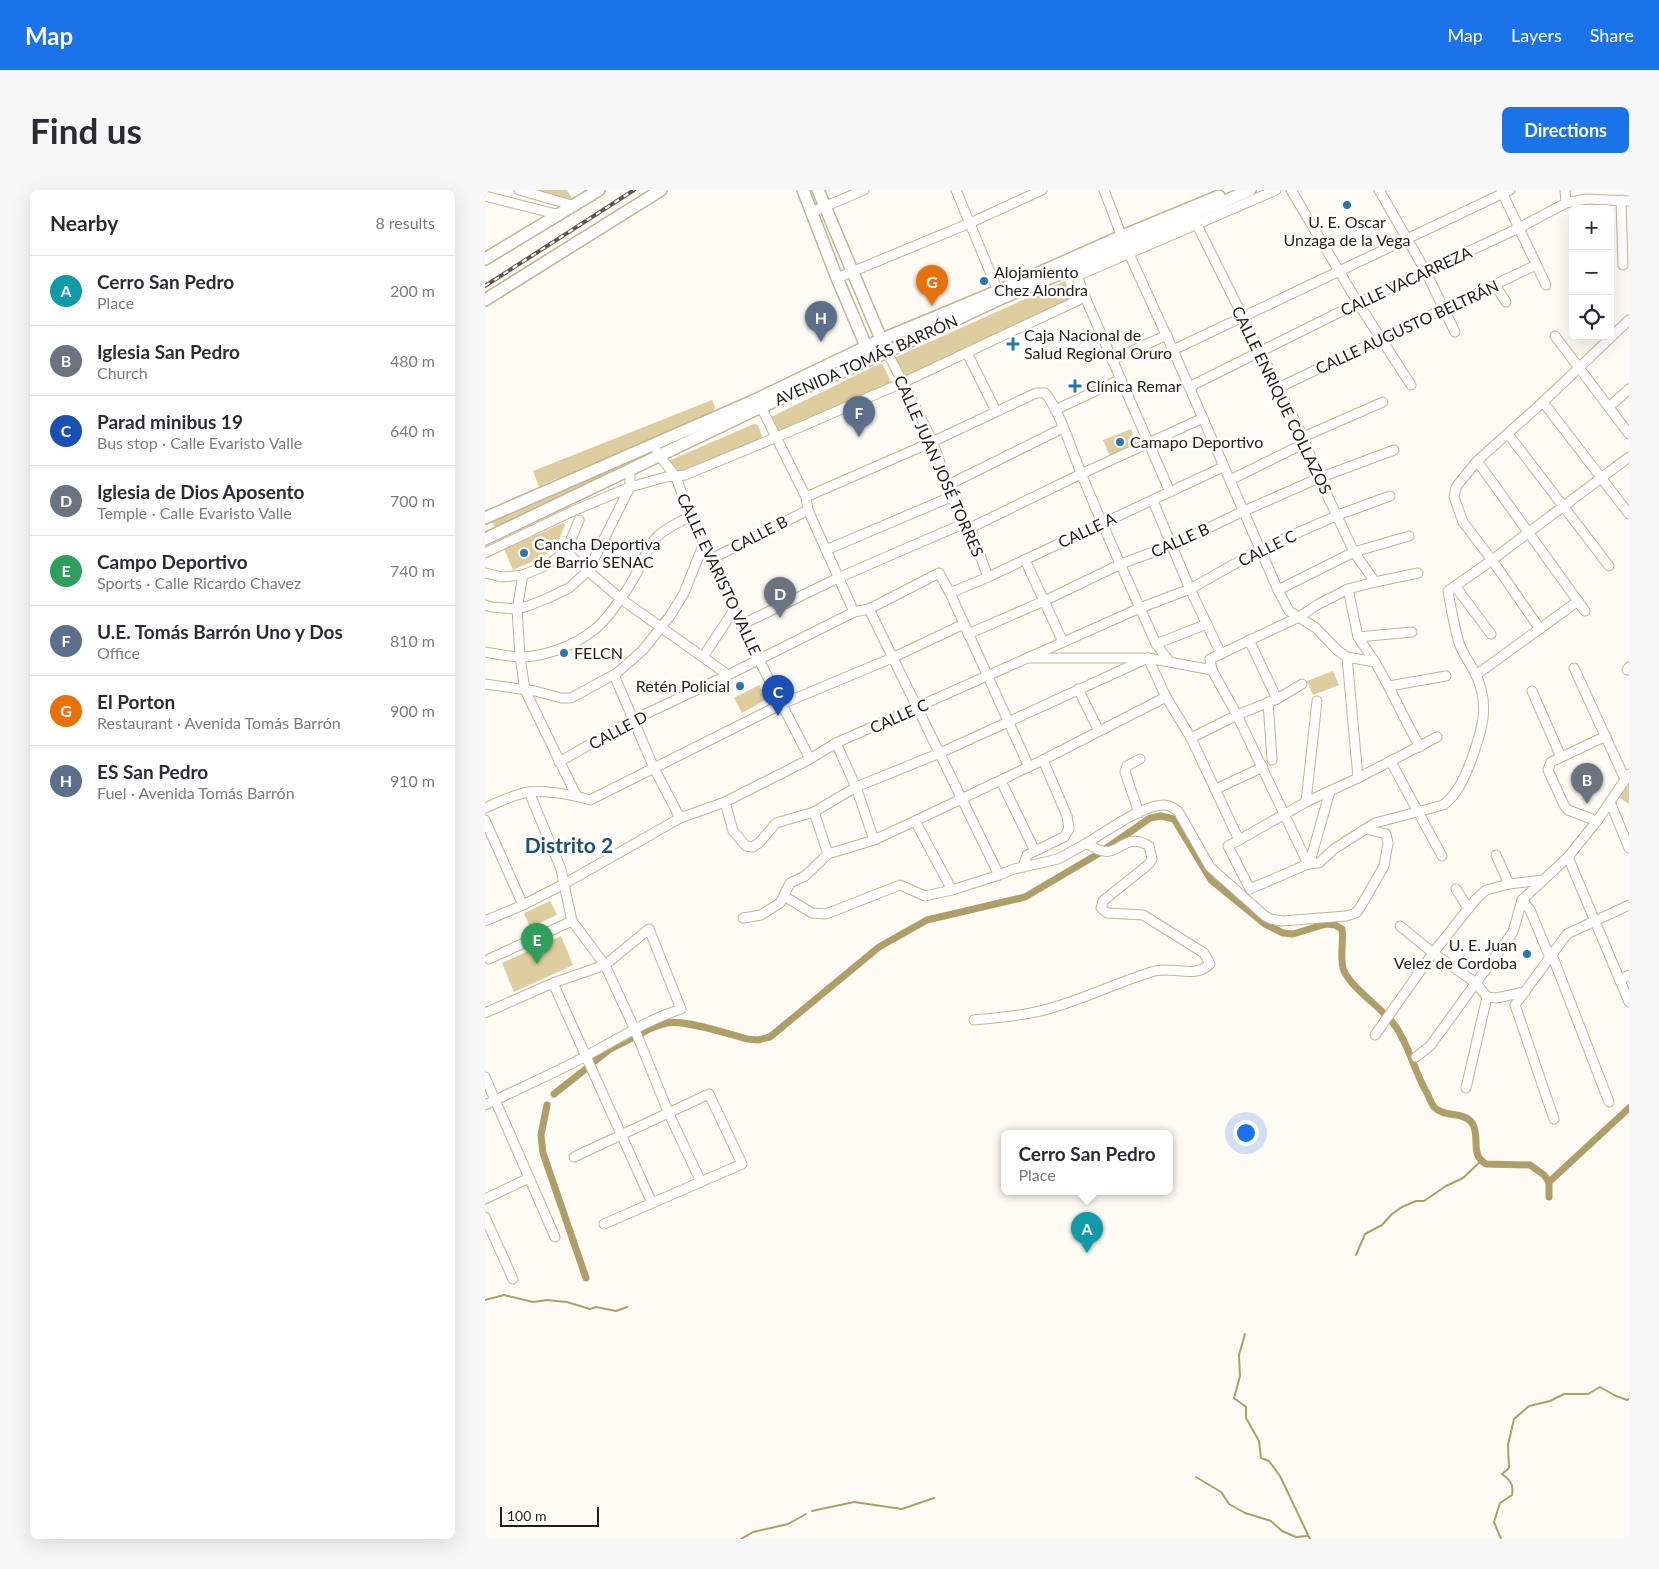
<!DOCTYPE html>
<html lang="en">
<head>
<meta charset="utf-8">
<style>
	body { margin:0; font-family:Lato,sans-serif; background:#f7f7f7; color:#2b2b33 }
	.controls { position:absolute; right:15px; top:15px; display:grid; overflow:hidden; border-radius:8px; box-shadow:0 5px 20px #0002 }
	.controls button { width:45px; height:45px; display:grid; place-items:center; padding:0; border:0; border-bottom:1px solid #e1e1e2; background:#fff; color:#2b2b33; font:25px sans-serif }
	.scale { position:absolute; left:15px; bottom:12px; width:99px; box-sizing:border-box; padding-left:5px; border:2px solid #221e11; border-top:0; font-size:14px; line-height:18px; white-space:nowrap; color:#221e11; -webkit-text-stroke:4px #fff; paint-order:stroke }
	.you { position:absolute; left:760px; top:942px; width:18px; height:18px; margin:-12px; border:4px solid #fff; border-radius:50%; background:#1a73e8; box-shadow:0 0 0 8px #1a73e833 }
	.badge { display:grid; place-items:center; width:32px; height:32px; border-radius:50%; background:#1a73e8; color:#fff; font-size:16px; font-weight:700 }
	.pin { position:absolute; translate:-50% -41px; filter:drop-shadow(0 1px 2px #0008) }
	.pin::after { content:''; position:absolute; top:26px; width:18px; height:15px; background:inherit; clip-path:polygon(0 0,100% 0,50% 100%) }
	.popup { position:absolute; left:516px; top:940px; width:172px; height:65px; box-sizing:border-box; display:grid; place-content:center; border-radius:8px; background:#fff; filter:drop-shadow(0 1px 4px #0005); font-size:16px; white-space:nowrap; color:#7c7c81 }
	.popup b { font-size:19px; color:#2b2b33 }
	.popup::after { content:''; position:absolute; left:50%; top:100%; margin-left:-10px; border:10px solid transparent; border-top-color:#fff }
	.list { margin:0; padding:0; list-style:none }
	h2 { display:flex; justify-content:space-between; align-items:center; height:65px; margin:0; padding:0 20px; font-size:21px }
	h2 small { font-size:16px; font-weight:400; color:#7c7c81 }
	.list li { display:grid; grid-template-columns:32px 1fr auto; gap:15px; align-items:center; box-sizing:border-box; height:70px; padding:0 20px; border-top:1px solid #e1e1e2 }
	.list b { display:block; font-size:19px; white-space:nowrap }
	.list p { margin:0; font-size:16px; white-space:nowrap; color:#7c7c81 }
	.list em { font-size:16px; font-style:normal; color:#7c7c81 }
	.icon { flex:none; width:28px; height:28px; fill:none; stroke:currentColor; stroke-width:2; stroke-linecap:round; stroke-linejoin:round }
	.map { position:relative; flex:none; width:1144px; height:1349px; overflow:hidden; border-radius:8px }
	header { display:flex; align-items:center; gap:30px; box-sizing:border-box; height:70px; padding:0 25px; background:#1a73e8; color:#fff }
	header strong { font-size:24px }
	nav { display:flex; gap:28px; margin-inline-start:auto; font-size:18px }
	.intro { display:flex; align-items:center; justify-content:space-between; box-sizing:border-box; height:120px; padding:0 30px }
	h1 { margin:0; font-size:35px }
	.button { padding:12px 22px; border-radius:8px; background:#1a73e8; color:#fff; font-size:18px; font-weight:700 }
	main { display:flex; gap:30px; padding:0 30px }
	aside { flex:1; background:#fff; border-radius:8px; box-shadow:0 5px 20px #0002 }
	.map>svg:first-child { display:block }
	.green { fill:#ddcd9f }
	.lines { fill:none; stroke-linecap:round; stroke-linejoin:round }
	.stream { stroke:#b09e69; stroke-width:2 }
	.canal { stroke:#b09e69; stroke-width:7 }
	.minor-casing { stroke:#c1b593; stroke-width:11 }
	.major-casing { stroke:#c1b593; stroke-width:14 }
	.minor { stroke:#fff; stroke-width:9 }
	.major { stroke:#fff; stroke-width:11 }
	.rail-casing { stroke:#5c584d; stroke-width:4 }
	.rail { stroke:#fff; stroke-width:2; stroke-dasharray:5.5; stroke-linecap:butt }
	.poi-dot { fill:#2a78ab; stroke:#fff; stroke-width:2 }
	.labels { text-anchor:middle; stroke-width:5; stroke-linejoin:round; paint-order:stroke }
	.poi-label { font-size:16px; fill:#221e11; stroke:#fff; text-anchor:start }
	.street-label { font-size:16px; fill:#221e11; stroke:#fff }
	.district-label { font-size:21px; font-weight:bold; fill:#1d5275; stroke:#fff }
</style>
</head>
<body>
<header>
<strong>Map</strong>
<nav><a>Map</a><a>Layers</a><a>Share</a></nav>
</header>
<div class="intro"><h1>Find us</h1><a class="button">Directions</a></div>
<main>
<aside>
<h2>Nearby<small>8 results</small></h2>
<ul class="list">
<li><span class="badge" style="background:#0f9aa8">A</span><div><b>Cerro San Pedro</b><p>Place</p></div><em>200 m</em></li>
<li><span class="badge" style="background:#6b7280">B</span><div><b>Iglesia San Pedro</b><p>Church</p></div><em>480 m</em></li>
<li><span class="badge" style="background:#1a4fb4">C</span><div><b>Parad minibus 19</b><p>Bus stop · Calle Evaristo Valle</p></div><em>640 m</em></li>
<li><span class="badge" style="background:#6b7280">D</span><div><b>Iglesia de Dios Aposento</b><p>Temple · Calle Evaristo Valle</p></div><em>700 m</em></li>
<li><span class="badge" style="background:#2e9e5b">E</span><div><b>Campo Deportivo</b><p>Sports · Calle Ricardo Chavez</p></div><em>740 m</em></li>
<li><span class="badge" style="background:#5c6f8a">F</span><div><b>U.E. Tomás Barrón Uno y Dos</b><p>Office</p></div><em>810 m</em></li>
<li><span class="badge" style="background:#e8710a">G</span><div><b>El Porton</b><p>Restaurant · Avenida Tomás Barrón</p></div><em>900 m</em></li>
<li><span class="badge" style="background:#5c6f8a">H</span><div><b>ES San Pedro</b><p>Fuel · Avenida Tomás Barrón</p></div><em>910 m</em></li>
</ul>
</aside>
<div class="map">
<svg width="1144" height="1349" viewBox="0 0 1144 1349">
	<rect width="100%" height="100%" fill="#fefbf4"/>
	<g class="green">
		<path d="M41,0H82L88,10H85Z"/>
		<path d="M580,91L589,110L416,190L409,168Z"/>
		<path d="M394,174L398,175L406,192L405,195L290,246L282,229Z"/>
		<path d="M227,210L230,217L227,225L82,287L70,289L54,297L48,281Z"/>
		<path d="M269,234L273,235L278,249L195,288L183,271Z"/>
		<path d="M646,239L652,255L625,266L618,250Z"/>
		<path d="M162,263L164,266L14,337L9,336L7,331Z"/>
		<path d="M78,333L80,335L71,358L53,369L28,380L19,359Z"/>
		<path d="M848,481L854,495L828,505L822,491Z"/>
		<path d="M274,495L282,509L257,523L249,508Z"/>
		<path d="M1144,590V614L1133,607Z"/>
		<path d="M65,711L72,725L45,737L39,723Z"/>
		<path d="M76,746L88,775L29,802L17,773Z"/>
	</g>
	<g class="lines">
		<g class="stream">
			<path d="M871,1065L880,1044L897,1035L907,1024L917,1017L931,1011H939L961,996L978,988L996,971"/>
			<path d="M0,1110L19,1105L48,1112L62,1110L82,1112L105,1119L111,1117L131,1121L142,1117"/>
			<path d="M760,1144L754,1165L755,1186L749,1208L761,1217V1228L774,1251L776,1268L784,1271L795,1286L825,1349"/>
			<path d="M711,1287L736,1302L744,1314L760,1323L786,1331L797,1341L811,1347L822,1346"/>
			<path d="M327,1321L369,1312L417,1319L449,1308"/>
			<path d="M256,1349L268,1342L303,1334L321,1324"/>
			<path d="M1016,1349L1009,1332L1015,1313L1027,1305C1029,1294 1025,1290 1017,1284L1024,1278L1023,1255L1029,1229L1044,1216L1065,1211L1079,1204H1103L1115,1197L1131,1206L1142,1210L1144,1209"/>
		</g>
		<g class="canal">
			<path d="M157,843C165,838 173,835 182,833C198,829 244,844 262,849L273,850L285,847L394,757L442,730L540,707L613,664L665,628L676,626L689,629L726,690L780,734L798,743L808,744L841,734L850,735L857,739C859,752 854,769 859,781C868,800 898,818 911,837C924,856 930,883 942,903C944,907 946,913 949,917C959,928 979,921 987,933C996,946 984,964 1001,974L1045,975L1059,985L1064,992L1144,918"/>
			<path d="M110,871L125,859L147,848"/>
			<path d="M69,904L102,878"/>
			<path d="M62,915L56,945L58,963L101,1088"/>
			<path d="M1064,1007V992"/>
		</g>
		<defs>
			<g id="minor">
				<path d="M34,0L90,16"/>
				<path d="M471,0L515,106"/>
				<path d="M619,0L640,55L688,160L793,400L804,421L831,438L852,460L862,467L890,472C906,499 919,529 935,557"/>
				<path d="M806,0L873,113L926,195"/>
				<path d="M894,0L941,82L970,142"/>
				<path d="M1016,0L1061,95"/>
				<path d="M1080,0L1081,13"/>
				<path d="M0,6L75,25"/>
				<path d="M1136,10L1138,75"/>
				<path d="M327,22L379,0"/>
				<path d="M707,25L818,247L834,288L869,362L890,392"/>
				<path d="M589,78L600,107L685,302"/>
				<path d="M592,86L791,0"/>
				<path d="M352,88L485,33L557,0"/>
				<path d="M1010,95L1021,112"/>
				<path d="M1070,146L1144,244"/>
				<path d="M688,160L1025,0"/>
				<path d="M402,162C417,191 433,221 447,251C457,274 468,322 485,338L503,387"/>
				<path d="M482,163L511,221"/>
				<path d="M627,170L682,145"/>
				<path d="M704,197L873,113L1034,38L1081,13L1102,9L1144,11"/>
				<path d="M793,198L1051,75"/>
				<path d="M1058,212L1144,324"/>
				<path d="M276,217L321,307L323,320L369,422"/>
				<path d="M1124,217L1144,199"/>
				<path d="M570,220L636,189"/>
				<path d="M1023,244L1124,376"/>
				<path d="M818,247L898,212"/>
				<path d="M169,255L174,265L191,287L205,326L219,353L256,435L325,569"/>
				<path d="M992,271L1100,421"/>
				<path d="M745,290L820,253"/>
				<path d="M463,295L578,238"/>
				<path d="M321,307L447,252L551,203H560C574,219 587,261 596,283C619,340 646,397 671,454L684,471"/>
				<path d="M668,311L705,399L736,464"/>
				<path d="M485,338L596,284L718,228"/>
				<path d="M341,360L468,306"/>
				<path d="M81,362L136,409L243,485"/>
				<path d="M0,363L88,321L145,297L181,287L200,285L292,247L417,193L600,107"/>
				<path d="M226,369L323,320"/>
				<path d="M540,370L578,452"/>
				<path d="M0,383L17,387L38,385L62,375L81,362L94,330"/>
				<path d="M38,385L32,419L35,467L40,500L91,605"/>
				<path d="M970,396L1006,444"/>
				<path d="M793,400L869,362L924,346"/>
				<path d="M465,403L503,387L738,277"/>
				<path d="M0,415L7,417L32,419L43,416L63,408L84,398L103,381L145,297V279"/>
				<path d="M384,419L514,685"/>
				<path d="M256,435L353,388L480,333"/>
				<path d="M1055,439L1007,370L978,332L969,307L971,297L992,271L1058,212L1144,130"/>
				<path d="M483,444L559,411L636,374L687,355L759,321L834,288L909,260"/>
				<path d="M873,447L927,442"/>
				<path d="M764,450L792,509"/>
				<path d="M671,454L722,434"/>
				<path d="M0,462C12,464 26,467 38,467C62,466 90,455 109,440C122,430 142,401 150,386C158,372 163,354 175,344C184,337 195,332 205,326"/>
				<path d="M218,467L249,420"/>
				<path d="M862,467L873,588"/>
				<path d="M890,472L873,447L863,399L890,392L933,383"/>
				<path d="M1089,478L1140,589"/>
				<path d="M727,480L725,469L814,427L832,415L863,399"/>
				<path d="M1142,480L1144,477"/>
				<path d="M129,485L169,578L195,628"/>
				<path d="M991,485L1093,411"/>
				<path d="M0,494L50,501L76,508H86L132,483L158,460L185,426L199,403L219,353"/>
				<path d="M904,496L961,486"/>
				<path d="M593,499L614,541"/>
				<path d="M1047,501L1076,567"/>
				<path d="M783,512L787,570"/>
				<path d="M706,548L752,525L792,509L817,494"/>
				<path d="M351,553L371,597L389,650"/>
				<path d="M74,572L148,530L243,485L369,422L384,419L454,383L465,403L544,577"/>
				<path d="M906,572L957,666"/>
				<path d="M516,591L550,661"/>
				<path d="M731,599L778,577"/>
				<path d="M845,601L826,668L823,674L834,673L849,659L890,633L958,615C973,604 979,588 986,571C997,540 1006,515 990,483C985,473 978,464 974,453C969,436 966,418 963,401L1007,370L1144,267"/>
				<path d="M240,612L248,641L261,656L268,657L275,652L291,633L329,622L371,597L455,563L663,468L681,507"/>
				<path d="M821,612L832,511"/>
				<path d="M1125,612L1144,658"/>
				<path d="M0,618C14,612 29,604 44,602C58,600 91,605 105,610L297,514L407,468L479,434"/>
				<path d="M329,622L343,664"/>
				<path d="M654,623L640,582L642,576L655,569"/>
				<path d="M0,630L38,715"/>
				<path d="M430,631L467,700"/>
				<path d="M1112,631L1083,620L1079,615L1063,580L1066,572L1121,546"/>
				<path d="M754,650L821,612L873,588L952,547"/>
				<path d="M602,653C620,642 659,614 679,615C685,615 688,618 693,621L725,677L780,726L786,729L797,731L861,726L871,723L876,716L899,676L903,653L901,644L881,639"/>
				<path d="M1011,665L1024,694"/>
				<path d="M1083,667L1144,812"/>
				<path d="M538,677L542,665L579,647L584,639L582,626L558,570"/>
				<path d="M971,699L983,718"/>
				<path d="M299,706L327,723L341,724L415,695L440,706L467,700L514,685L529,679L573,669L602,653C634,678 635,638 664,656L667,669L664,674L618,711L616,718L622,723L658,725L719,763L725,774C710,789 689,776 670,781C638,790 608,805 576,815C548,825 518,827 489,830"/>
				<path d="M1037,710L1045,720L1065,768"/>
				<path d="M258,728L276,725L295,713L305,693L320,686L343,664L389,650L430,631L558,570L681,507L706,548L754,650L743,656L765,699L823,674L752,525L727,480L663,468H545"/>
				<path d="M0,731L38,715L79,694L76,679L44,602"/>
				<path d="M915,736L948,763L991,793L1002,807L981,898"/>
				<path d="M1067,765L1124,912"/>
				<path d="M4,769L87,731"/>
				<path d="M1135,790L1144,785"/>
				<path d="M68,793L167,1013"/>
				<path d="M1002,807L1011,808L1040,802"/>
				<path d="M0,823L68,793L120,775L164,739L196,819C164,829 133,849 103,865C70,883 35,898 0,915"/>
				<path d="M890,845L948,763L991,709L1001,700L1024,694L1058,690"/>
				<path d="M931,867L945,856L1028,742L1037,710L1083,667L1112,631L1144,584"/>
				<path d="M0,887L70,1047"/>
				<path d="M1069,929L1030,815L1082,744L1144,715"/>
				<path d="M89,967L224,904L257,974L119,1034"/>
				<path d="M216,992L184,924L150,840L120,775L87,731L79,694L195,628L240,612L325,569L351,553L655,418L705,399L776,359L853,325L905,306"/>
				<path d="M0,1009L44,988"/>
				<path d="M0,1027L28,1089"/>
			</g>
			<g id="major">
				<path d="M318,0L352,88L384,163"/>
				<path d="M333,0L399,156"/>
				<path d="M0,69L114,0"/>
				<path d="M0,110L176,0"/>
				<path d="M0,328L268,211L395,150L513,101L637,46L734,6"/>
				<path d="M0,349L276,217L402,162L517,108L589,78L765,0"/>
			</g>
		</defs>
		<use href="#minor" class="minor-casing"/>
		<use href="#major" class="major-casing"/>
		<use href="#minor" class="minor"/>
		<use href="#major" class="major"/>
		<defs>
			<path id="rail" d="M0,96L149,0"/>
		</defs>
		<use href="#rail" class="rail-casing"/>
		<use href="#rail" class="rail"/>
	</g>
	<g class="poi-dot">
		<circle cx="862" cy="15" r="5"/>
		<circle cx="499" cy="91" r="5"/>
		<path d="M525.5 146.5h5v5h5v5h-5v5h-5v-5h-5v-5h5z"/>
		<path d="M587.5 188.5h5v5h5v5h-5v5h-5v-5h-5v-5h5z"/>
		<circle cx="635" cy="252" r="5"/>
		<circle cx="39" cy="363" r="5"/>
		<circle cx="79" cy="463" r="5"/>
		<circle cx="255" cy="496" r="5"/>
		<circle cx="1042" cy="764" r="5"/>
	</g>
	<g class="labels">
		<g class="poi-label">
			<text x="862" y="38" text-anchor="middle">U. E. Oscar<tspan x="862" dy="18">Unzaga de la Vega</tspan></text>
			<text x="509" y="88">Alojamiento<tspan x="509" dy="18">Chez Alondra</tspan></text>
			<text x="539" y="151">Caja Nacional de<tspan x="539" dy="18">Salud Regional Oruro</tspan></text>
			<text x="601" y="202">Clínica Remar</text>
			<text x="645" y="258">Camapo Deportivo</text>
			<text x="49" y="360">Cancha Deportiva<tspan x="49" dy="18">de Barrio SENAC</tspan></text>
			<text x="89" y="469">FELCN</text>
			<text x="245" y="502" text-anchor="end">Retén Policial</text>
			<text x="1032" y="761" text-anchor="end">U. E. Juan<tspan x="1032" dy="18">Velez de Cordoba</tspan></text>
		</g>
		<g class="street-label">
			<text transform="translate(921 91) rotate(-25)" y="6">CALLE VACARREZA</text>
			<text transform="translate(922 137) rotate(-25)" y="6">CALLE AUGUSTO BELTRÁN</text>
			<text transform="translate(381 170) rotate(-24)" y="6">AVENIDA TOMÁS BARRÓN</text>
			<text transform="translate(797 210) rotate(64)" y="6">CALLE ENRIQUE COLLAZOS</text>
			<text transform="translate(454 276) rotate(66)" y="6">CALLE JUAN JOSÉ TORRES</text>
			<text transform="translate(602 340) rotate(-25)" y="6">CALLE A</text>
			<text transform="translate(274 344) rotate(-27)" y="6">CALLE B</text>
			<text transform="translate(695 350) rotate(-24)" y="6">CALLE B</text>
			<text transform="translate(782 358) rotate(-26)" y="6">CALLE C</text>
			<text transform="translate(234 384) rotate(65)" y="6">CALLE EVARISTO VALLE</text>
			<text transform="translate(414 526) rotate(-24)" y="6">CALLE C</text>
			<text transform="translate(133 540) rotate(-28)" y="6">CALLE D</text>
		</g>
		<g class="district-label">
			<text x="84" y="663">Distrito 2</text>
		</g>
	</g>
</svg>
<div class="controls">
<button>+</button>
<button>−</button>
<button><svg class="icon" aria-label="locate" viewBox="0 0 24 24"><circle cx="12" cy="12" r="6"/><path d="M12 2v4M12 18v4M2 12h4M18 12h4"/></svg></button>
</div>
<div class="scale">100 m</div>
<div class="you"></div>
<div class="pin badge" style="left:602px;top:1063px;background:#0f9aa8">A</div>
<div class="popup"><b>Cerro San Pedro</b>Place</div>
<div class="pin badge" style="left:1102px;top:614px;background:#6b7280">B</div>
<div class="pin badge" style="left:293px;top:526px;background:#1a4fb4">C</div>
<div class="pin badge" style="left:295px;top:428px;background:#6b7280">D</div>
<div class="pin badge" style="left:52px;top:774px;background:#2e9e5b">E</div>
<div class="pin badge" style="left:374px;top:247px;background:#5c6f8a">F</div>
<div class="pin badge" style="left:447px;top:116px;background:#e8710a">G</div>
<div class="pin badge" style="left:336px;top:152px;background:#5c6f8a">H</div>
</div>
</main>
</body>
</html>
